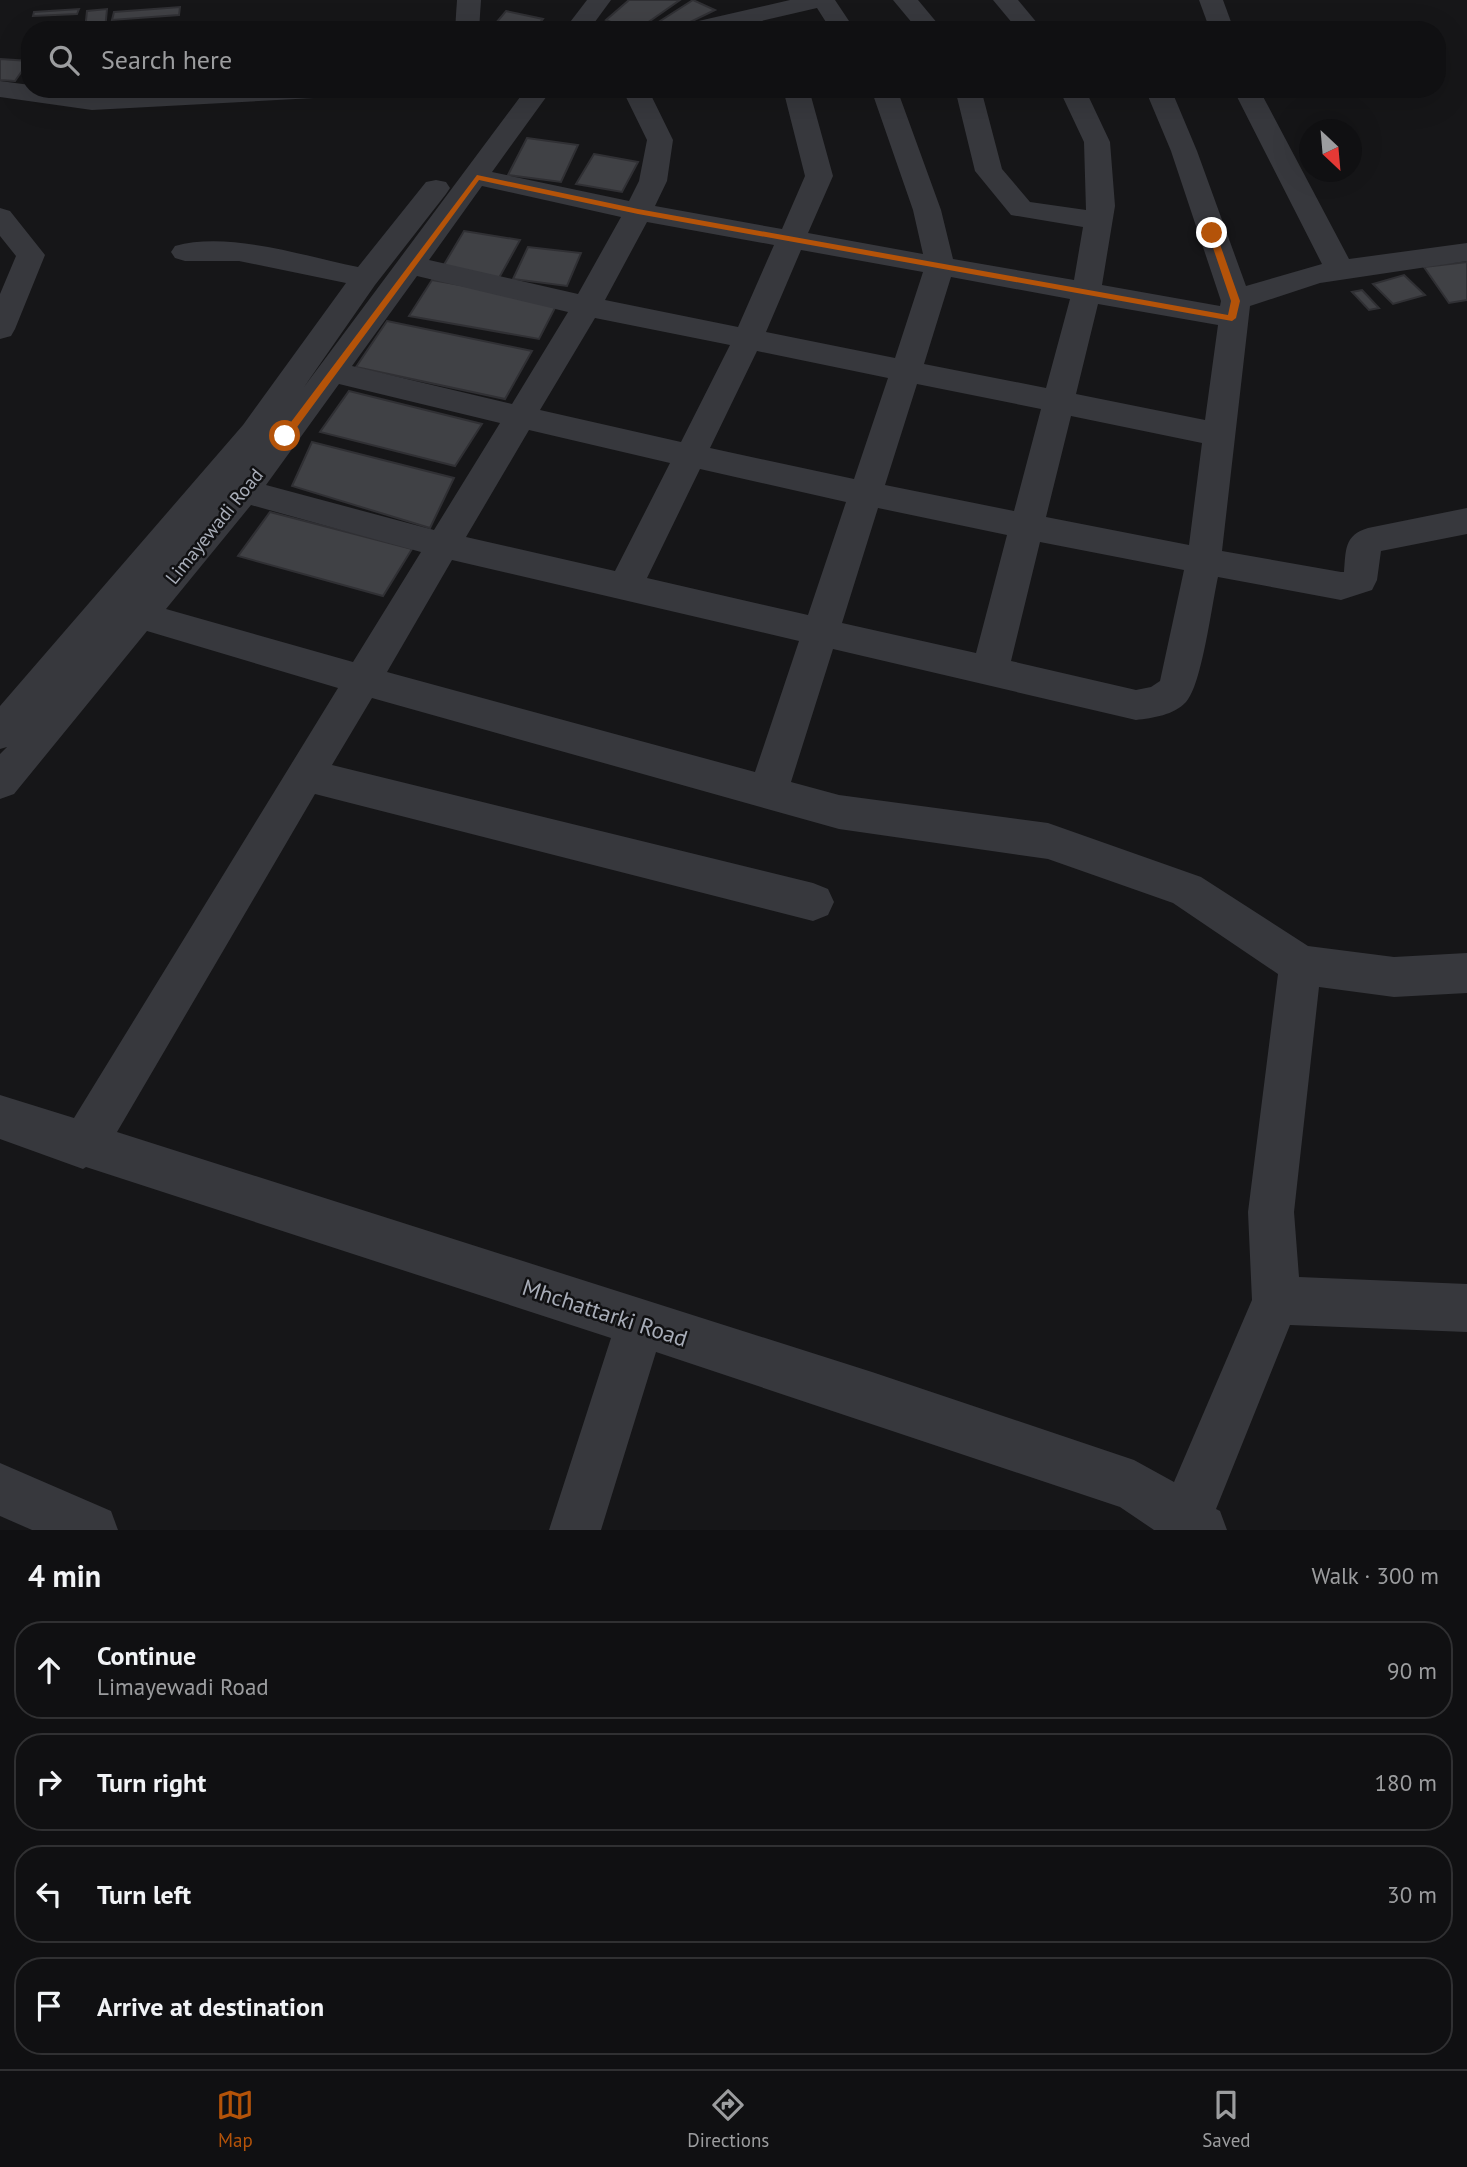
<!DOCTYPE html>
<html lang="en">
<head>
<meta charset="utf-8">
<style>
	body { margin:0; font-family:"PT Sans",sans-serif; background:#1e1e20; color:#f1f3f6 }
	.compass { position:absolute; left:1299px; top:119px; width:63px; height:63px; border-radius:50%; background:#101012; box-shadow:0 7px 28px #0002; rotate:154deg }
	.stop { position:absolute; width:21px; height:21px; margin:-16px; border:5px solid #b45309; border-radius:50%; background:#fff }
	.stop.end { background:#b45309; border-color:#fff; box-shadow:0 2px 7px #0008 }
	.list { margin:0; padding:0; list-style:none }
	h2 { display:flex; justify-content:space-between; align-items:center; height:91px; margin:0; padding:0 28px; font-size:30px }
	h2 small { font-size:23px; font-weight:400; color:#9c9d9f }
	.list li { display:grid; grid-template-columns:46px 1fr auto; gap:21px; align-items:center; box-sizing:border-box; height:98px; margin:0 14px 14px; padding:0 14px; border:2px solid #303032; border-radius:28px }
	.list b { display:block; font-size:26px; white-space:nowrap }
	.list p { margin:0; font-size:23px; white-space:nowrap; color:#9c9d9f }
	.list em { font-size:23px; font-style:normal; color:#9c9d9f }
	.icon { flex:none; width:38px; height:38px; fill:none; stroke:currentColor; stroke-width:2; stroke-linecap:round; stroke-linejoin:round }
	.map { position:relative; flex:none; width:1467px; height:1530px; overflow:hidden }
	.search { position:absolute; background:#101012; box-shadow:0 7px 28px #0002; left:21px; right:21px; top:21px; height:77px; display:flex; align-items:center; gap:18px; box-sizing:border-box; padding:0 24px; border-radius:28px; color:#9c9d9f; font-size:26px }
	.sheet { height:539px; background:#101012 }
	nav { display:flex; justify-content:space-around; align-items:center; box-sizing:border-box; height:98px; border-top:2px solid #303032; background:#101012; font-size:19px; color:#9c9d9f }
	nav a { display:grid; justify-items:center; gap:4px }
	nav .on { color:#b45309 }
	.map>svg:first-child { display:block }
	.building { fill:#404145; stroke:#303034; stroke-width:2 }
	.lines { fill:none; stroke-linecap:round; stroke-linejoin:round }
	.minor { fill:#37383d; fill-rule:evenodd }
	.route { fill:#b45309 }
	.labels { text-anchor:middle; stroke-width:5; stroke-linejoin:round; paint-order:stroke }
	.street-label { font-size:19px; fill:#a8adb8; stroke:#111113 }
	.near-street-label { font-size:23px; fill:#a8adb8; stroke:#111113 }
</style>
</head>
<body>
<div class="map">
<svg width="1467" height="1530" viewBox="0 0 1467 1530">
	<rect width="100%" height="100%" fill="#161618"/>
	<g class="building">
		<path d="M629,0H680L637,30H629L606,20Z"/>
		<path d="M693,0L715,10L674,30H667L657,23Z"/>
		<path d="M180,7L179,15L112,20L114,12Z"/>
		<path d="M79,9L77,14L33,16L34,12Z"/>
		<path d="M107,9L105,30H85L87,11Z"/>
		<path d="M506,11L543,19L534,30H490Z"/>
		<path d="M247,25L246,30H212L213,27Z"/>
		<path d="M0,59L29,61L15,81L0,80Z"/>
		<path d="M527,138L578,145L561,182L508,175Z"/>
		<path d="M594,154L638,162L622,192L576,184Z"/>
		<path d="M464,231L520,240L499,278L442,268Z"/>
		<path d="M528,247L581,253L567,286L513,279Z"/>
		<path d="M1467,262V300L1449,303L1424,267Z"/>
		<path d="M1404,275L1425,295L1393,304L1373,284Z"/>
		<path d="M432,280L558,302L539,339L409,316Z"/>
		<path d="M1362,290L1379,308L1369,310L1352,292Z"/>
		<path d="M387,321L532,351L505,399L356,367Z"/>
		<path d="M349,391L482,424L455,466L320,432Z"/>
		<path d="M312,442L454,478L430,528L292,486Z"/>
		<path d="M270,512L412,549L383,596L238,556Z"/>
	</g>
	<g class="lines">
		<g class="minor">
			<path d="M457,0H481L479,30H455Z"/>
			<path d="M587,0H611L589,30H564Z"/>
			<path d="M790,0H835L855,30H831L817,8L723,30H678L681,25Z"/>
			<path d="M893,0H918L943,30H918Z"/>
			<path d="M993,0H1018L1043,30H1018Z"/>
			<path d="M1199,0H1223L1234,30H1210Z"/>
			<path d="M0,81L30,85V89H57L92,94L185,89H346L342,94L333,97L92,110L0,97Z"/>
			<path d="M526,89H552L492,172L629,201L639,181L647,140L622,89H648L673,140L667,181L655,206L782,229L805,176L783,89H809L833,176L808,233L923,254L913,210L871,89H897L941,210L953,259L1074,280L1083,227L1011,215L975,171L955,89H981L1002,169L1030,202L1086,210L1084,142L1059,89H1085L1110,142L1115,206L1102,285L1220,306L1221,301L1171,151L1145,89H1171L1197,151L1246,286L1322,264L1233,89H1259L1349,259L1467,243V261L1320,283L1250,306L1222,551L1341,572H1344C1346,550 1344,535 1368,528L1467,508V534L1381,551L1377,580L1372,590L1341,600L1218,577C1212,603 1202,685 1186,702C1174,715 1153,718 1136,720L833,649L791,782L839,795L1048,823L1201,877L1308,946L1394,957L1467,953V993L1394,997L1319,987L1294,1212L1299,1277L1467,1284V1332L1290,1325L1216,1509L1220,1511L1227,1530H1154L1120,1507L656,1352L601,1530H549L611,1338L86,1167L83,1169L0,1139V1095L74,1118L338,688L147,631L14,794L0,799V754L7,747L0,749V706L243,425L346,283L239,261H185L175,258L171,252L175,246C229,231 304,256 358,267L426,182L436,180L446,182L450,188L446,194L375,285L304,387ZM482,186L621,217L578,294L429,260ZM647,222L774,245L738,327L605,300ZM801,250L923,272L895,358L766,332ZM417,276L568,312L512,404L352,366ZM951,277L1070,299L1046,388L924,364ZM1098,304L1218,325L1205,420L1076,394ZM595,318L730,345L681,442L540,410ZM757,351L888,378L854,479L710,448ZM339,384L500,423L434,530L266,485ZM917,384L1041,409L1014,511L885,485ZM1071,416L1202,443L1189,545L1046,517ZM529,430L670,463L615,571L466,537ZM700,469L846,502L808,615L647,578ZM251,505L421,552L353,662L166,609ZM878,508L1007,535L976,653L842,623ZM1040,542L1184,570L1160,681L1151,687L1136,690L1011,661ZM452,560L799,641L755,772L387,672ZM372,698L839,829L1048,859L1173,903L1278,974L1248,1212L1252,1300L1174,1482L1134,1460L872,1372L117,1132L315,794L813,921L828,915L834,902L828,889L813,883L332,765Z"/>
			<path d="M0,208L10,211L45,255L15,329L11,336L0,339V294L16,256L0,236Z"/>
			<path d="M0,1463L111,1511L118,1530H32L0,1516Z"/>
		</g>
	</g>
	<path class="route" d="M477,175L638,209L1228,315L1231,301L1208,233L1212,230L1216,233L1240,301L1236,318L1232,321L638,214L479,180L289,438H282V434Z"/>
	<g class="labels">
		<g class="street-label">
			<text transform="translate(214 526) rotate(-51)" y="7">Limayewadi Road</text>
		</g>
		<g class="near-street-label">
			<text transform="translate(605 1313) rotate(18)" y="8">Mhchattarki Road</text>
		</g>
	</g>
</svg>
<svg class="compass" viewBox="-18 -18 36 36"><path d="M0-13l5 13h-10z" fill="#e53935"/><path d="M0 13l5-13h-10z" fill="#9c9d9f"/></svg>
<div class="stop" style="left:285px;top:436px"></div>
<div class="stop end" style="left:1212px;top:233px"></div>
<div class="search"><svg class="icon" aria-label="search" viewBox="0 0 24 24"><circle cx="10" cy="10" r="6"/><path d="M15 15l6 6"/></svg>Search here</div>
</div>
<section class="sheet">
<h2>4 min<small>Walk · 300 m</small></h2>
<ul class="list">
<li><svg class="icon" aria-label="ahead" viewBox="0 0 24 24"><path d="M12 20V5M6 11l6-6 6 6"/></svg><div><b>Continue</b><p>Limayewadi Road</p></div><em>90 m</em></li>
<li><svg class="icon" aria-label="right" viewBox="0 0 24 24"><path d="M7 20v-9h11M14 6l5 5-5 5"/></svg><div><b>Turn right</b></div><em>180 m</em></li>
<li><svg class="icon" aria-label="left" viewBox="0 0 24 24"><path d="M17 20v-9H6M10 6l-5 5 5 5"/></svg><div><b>Turn left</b></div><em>30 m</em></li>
<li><svg class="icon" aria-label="arrive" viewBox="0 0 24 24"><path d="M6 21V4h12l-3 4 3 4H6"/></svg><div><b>Arrive at destination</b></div></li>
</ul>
</section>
<nav>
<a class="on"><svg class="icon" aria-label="map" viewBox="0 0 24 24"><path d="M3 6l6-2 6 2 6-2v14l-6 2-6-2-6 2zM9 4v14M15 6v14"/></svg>Map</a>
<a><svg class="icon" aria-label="directions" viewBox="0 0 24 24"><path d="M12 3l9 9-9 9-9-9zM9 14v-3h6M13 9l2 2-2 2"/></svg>Directions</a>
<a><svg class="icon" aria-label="saved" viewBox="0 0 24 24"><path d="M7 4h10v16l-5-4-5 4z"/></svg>Saved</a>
</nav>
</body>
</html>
